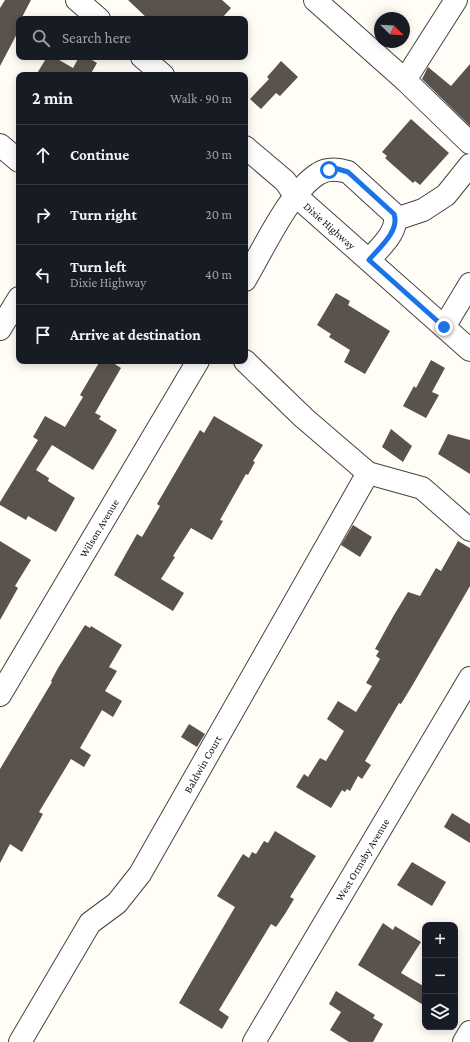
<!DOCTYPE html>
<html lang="en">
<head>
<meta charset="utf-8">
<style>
	body { margin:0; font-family:"Crimson Pro",serif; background:#20242c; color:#f1f3f6 }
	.controls { position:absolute; right:12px; bottom:12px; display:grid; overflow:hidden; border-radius:8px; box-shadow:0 2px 10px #0003 }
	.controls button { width:36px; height:36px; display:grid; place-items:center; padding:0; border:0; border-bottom:1px solid #363941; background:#171b24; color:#f1f3f6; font:20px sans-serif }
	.compass { position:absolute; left:374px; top:12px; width:36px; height:36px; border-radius:50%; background:#171b24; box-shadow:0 2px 10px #0003; rotate:114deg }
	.stop { position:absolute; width:12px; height:12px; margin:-9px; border:3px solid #1a73e8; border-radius:50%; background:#fff }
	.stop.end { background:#1a73e8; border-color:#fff; box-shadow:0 1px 4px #0008 }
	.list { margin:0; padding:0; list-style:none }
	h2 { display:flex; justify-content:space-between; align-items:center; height:52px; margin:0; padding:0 16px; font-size:17px }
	h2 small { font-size:13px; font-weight:400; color:#9ea1a6 }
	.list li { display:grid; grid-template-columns:26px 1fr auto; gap:12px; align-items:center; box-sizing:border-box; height:60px; padding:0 16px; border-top:1px solid #363941 }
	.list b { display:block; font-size:15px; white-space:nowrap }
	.list p { margin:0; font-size:13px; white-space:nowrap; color:#9ea1a6 }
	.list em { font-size:13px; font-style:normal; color:#9ea1a6 }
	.icon { flex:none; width:22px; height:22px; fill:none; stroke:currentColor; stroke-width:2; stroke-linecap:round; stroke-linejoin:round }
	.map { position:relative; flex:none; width:470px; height:1042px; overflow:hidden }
	.search { position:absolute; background:#171b24; box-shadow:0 2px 10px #0003; left:16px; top:16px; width:232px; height:44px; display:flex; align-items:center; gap:10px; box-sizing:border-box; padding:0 14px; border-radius:8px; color:#9ea1a6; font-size:15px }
	.panel { position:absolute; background:#171b24; box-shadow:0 2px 10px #0003; left:16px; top:72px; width:232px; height:292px; border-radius:8px }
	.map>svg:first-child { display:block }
	.building { fill:#5a524d }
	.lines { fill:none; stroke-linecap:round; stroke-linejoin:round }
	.minor-casing { stroke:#444; stroke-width:24 }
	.minor { stroke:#fff; stroke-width:22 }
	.route { stroke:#1a73e8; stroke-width:5 }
	.labels { text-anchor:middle; stroke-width:4; stroke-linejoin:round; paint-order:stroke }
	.street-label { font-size:11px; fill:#111; stroke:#fff }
</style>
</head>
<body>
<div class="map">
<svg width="470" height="1042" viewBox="0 0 470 1042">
	<rect width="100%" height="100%" fill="#fffdf5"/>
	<g class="building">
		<path d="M5,0H31L21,19H19V30L0,66V8Z"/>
		<path d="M128,0H222L231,8L221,19H148Z"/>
		<path d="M47,57H54L73,68L79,57H87L97,63L90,75H36Z"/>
		<path d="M281,61L298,77L280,96L276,93L261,109L250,99L269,79L267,77Z"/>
		<path d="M470,64V126L422,79L428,67L451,86Z"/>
		<path d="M411,119L449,153L420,185L415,181L413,183L385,158L387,156L382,152Z"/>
		<path d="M336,293L350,301L348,305L390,331L365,374L344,362L350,350L329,337L331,334L317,325Z"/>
		<path d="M431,360L445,368L432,392L439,395L426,418L403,406L414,386L416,388Z"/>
		<path d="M100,361H110L121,368L95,413L101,416L99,419L117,430L109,444L93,470L52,445L36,470L49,478L48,481L75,498L56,532L28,516L26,520L0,505V502L38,440L33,437L45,416L65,427L83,397L80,395Z"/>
		<path d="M214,416L263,445L253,461L255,462L248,475L246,474L220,520L223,521L212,540L191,528L173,556L175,557L161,579L184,593L173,611L114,575L137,534L142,537L160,506L157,504L200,430L204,433Z"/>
		<path d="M391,429L412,446L403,462L382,447Z"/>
		<path d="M448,434L470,440V474L438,454Z"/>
		<path d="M353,525L372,537L360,557L341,545Z"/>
		<path d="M0,541L31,560L15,586L18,588L0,620Z"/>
		<path d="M458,541L470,548V586L412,686L401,704L399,703L365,761L371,765L362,779L358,776L350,791L347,789L345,792L342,790L331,808L296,787L304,774L308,777L320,758L326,761L344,731L327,719L338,701L356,712L372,686L366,683L380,659L376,656L379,651L375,649L394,615L408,592L420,596L436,568L441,571Z"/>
		<path d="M85,625L90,628L91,626L122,645L109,667L117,671L105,691L122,701L113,717L102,710L80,748L91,755L84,767L71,759L39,812L43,814L22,852L10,844L0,863V769L52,682L51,681L58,668Z"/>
		<path d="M189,724L205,734L197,747L181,737Z"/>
		<path d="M452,813L470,824V843L444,827Z"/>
		<path d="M275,831L316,856L290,897L294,899L285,914L276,927L271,924L219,1010L229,1017L222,1029L179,1003L235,907L217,896L243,854L249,858L252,852L256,854L264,841L268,843Z"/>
		<path d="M412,862L446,882L432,906L397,885Z"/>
		<path d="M383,923L393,930L395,926L421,942L401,973L425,987V1006L358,965Z"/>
		<path d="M336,991L375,1015L373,1018L383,1024L373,1042H349L330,1030L341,1012L329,1004Z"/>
	</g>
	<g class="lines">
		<defs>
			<g id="minor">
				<path d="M77,0L99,19"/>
				<path d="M315,0L405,80"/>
				<path d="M456,0L405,80L470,143"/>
				<path d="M142,57L163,75"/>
				<path d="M0,145L19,161"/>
				<path id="s1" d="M245,147L285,181L295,195L470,350"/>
				<path d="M396,219L423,210L446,195L470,165"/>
				<path d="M245,280C263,250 289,192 318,174C327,168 338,169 348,172L394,214C400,231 379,248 369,260"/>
				<path d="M444,327L470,284"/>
				<path d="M0,329L19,298"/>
				<path d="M245,361L304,418L368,473L422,488L470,530"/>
				<path id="s2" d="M0,695L198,361"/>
				<path id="s3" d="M20,1042L90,923L117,903L140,874L368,473"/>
				<path id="s4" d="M254,1042L470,678"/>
				<path d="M464,1042L470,1032"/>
			</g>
		</defs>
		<use href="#minor" class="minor-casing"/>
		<use href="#minor" class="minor"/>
	</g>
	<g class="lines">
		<path class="route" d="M329,170L338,169L348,172L394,214C400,231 379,248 369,260L444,327"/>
	</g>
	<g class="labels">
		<g class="street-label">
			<text dy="4" stroke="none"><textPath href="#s1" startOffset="116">Dixie Highway</textPath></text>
			<text dy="4" stroke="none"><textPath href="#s2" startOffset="194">Wilson Avenue</textPath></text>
			<text dy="4" stroke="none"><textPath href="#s3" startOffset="335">Baldwin Court</textPath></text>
			<text dy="4" stroke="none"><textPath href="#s4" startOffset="212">West Ormsby Avenue</textPath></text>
		</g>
	</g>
</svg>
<div class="controls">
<button>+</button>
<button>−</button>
<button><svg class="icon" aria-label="layers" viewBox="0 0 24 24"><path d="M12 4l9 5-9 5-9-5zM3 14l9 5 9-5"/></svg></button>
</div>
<svg class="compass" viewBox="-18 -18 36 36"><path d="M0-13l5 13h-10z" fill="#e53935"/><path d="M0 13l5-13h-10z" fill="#9ea1a6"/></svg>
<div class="stop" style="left:329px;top:170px"></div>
<div class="stop end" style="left:444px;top:327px"></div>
<div class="search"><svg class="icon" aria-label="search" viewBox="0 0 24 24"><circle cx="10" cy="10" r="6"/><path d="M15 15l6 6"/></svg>Search here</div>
<section class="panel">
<h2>2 min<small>Walk · 90 m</small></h2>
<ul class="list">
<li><svg class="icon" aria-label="ahead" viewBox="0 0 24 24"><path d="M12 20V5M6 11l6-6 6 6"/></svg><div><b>Continue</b></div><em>30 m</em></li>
<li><svg class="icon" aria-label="right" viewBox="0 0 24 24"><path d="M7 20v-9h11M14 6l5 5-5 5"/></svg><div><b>Turn right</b></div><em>20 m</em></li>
<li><svg class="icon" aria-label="left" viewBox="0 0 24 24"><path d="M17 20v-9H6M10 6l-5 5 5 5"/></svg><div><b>Turn left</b><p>Dixie Highway</p></div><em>40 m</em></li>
<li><svg class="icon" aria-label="arrive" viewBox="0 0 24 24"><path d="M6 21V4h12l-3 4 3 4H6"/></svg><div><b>Arrive at destination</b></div></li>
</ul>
</section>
</div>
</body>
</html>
